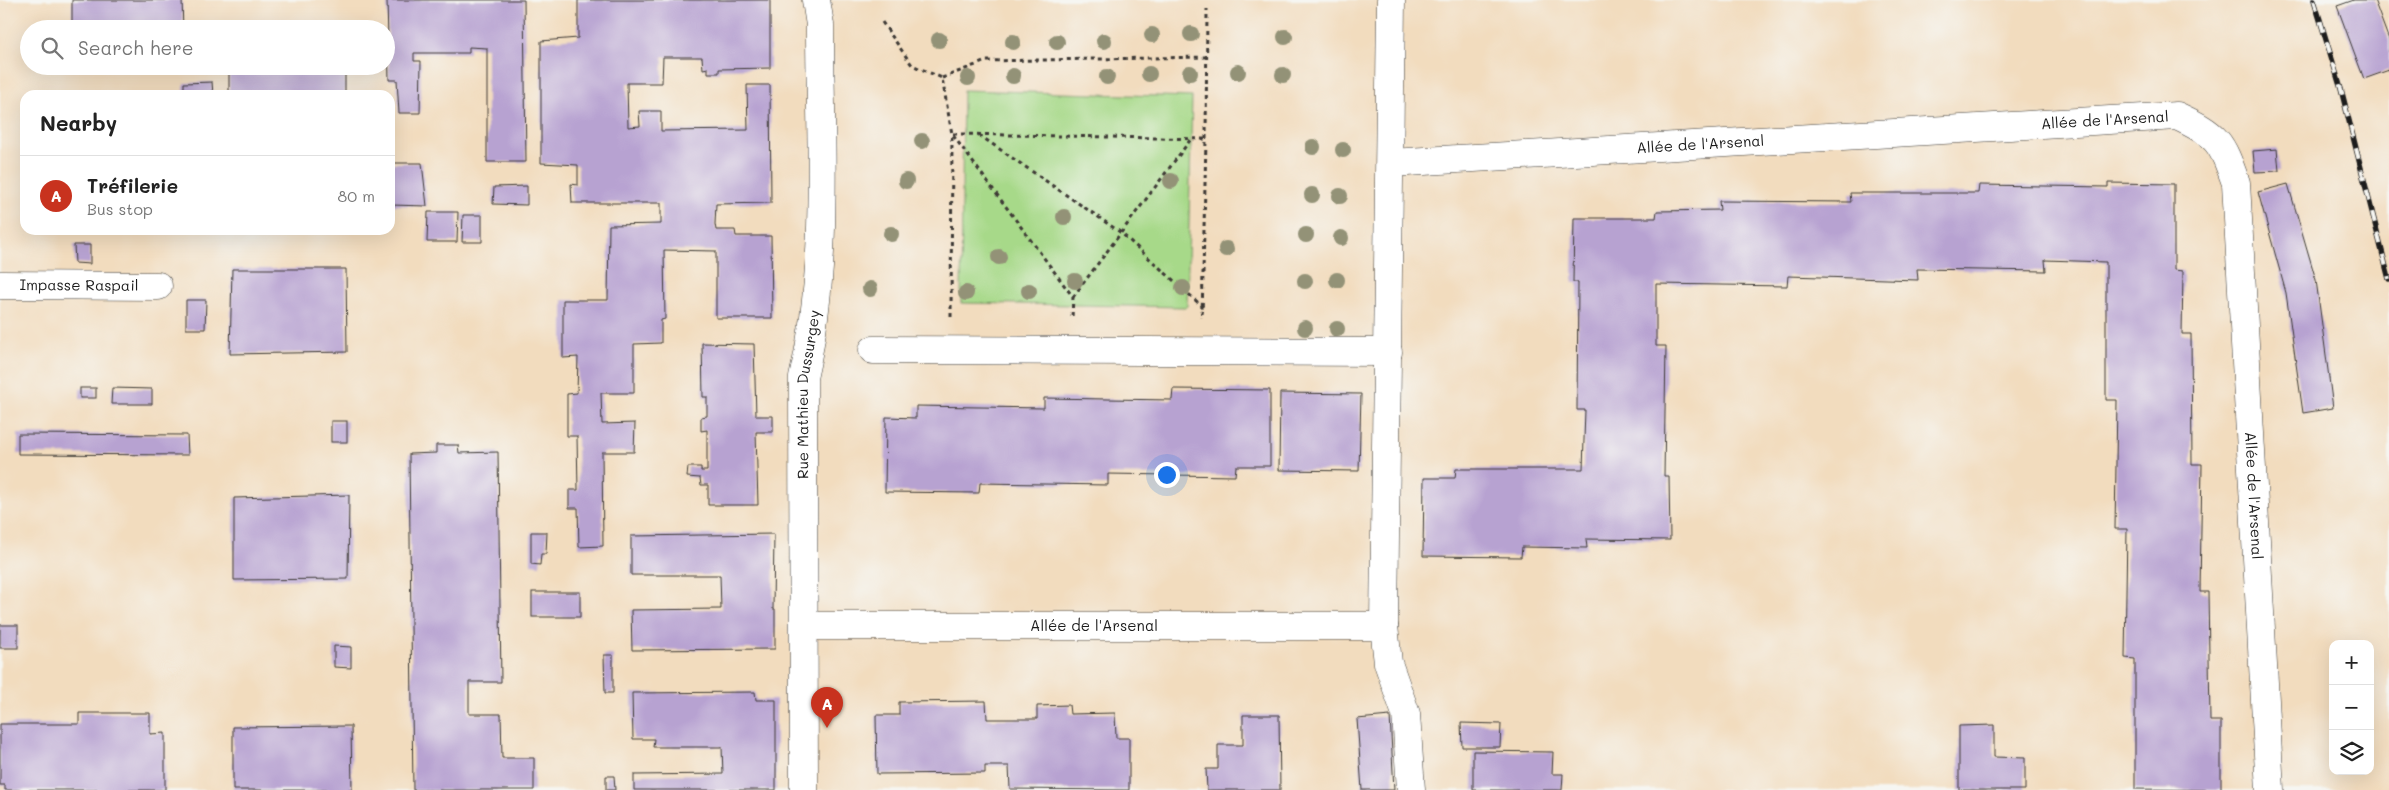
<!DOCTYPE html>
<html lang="en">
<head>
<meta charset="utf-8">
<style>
	body { margin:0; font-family:Mali,sans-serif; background:#f2f2f2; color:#222 }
	.controls { position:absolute; right:15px; bottom:15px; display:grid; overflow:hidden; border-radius:10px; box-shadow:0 5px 20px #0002 }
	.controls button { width:45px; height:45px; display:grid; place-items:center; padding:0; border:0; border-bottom:1px solid #e0e0e0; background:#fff; color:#222; font:25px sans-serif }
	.you { position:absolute; left:1166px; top:474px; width:18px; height:18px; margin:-12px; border:4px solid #fff; border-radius:50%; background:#1a73e8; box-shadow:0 0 0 8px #1a73e833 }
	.badge { display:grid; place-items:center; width:32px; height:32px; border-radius:50%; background:#c8321e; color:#fff; font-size:16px; font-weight:700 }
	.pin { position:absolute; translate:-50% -41px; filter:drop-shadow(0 1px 2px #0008) }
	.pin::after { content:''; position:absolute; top:26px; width:18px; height:15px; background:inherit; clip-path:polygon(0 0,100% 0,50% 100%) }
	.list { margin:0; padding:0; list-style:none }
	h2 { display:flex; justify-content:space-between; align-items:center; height:65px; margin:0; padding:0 20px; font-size:21px }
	h2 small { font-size:16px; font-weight:400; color:#767676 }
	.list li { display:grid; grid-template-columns:32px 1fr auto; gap:15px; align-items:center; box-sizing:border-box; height:80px; padding:0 20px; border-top:1px solid #e0e0e0 }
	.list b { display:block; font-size:19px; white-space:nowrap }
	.list p { margin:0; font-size:16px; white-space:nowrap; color:#767676 }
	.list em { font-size:16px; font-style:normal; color:#767676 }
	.icon { flex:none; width:28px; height:28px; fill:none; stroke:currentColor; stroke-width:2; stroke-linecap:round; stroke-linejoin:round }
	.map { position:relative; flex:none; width:2389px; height:790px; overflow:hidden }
	.search { position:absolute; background:#fff; box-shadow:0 5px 20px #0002; left:20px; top:20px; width:375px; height:55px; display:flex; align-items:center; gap:12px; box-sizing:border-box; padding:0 18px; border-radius:28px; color:#767676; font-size:19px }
	.panel { position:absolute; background:#fff; box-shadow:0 5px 20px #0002; left:20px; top:90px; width:375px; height:145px; border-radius:15px }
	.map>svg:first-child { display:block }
	.green { fill:#a7d989; stroke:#627a52 }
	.building { fill:#b7a2d1 }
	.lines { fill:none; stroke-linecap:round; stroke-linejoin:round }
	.minor-casing { stroke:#3c3934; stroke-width:29 }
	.path { stroke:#3c3934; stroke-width:3; stroke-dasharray:4 4; stroke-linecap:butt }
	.minor { stroke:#fff; stroke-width:28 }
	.rail-casing { stroke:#1c1c1c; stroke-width:5.5 }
	.rail { stroke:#f6f6f2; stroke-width:4; stroke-dasharray:11; stroke-linecap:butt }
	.tree { fill:#939277 }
	.labels { text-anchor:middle; stroke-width:5; stroke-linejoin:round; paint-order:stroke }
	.street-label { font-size:15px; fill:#1c1c1c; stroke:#f6f6f2 }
</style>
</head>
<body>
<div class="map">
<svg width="2389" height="790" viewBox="0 0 2389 790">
	<rect width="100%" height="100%" fill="#f6f6f2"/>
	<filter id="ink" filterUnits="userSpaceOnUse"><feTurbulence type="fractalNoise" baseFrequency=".02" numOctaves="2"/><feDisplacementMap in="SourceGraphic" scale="10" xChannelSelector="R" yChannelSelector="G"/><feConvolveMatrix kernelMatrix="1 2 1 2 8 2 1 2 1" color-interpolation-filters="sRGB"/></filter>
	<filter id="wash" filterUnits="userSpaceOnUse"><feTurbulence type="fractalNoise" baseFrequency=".0096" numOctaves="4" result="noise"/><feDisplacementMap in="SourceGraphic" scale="20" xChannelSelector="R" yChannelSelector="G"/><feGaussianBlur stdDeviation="1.12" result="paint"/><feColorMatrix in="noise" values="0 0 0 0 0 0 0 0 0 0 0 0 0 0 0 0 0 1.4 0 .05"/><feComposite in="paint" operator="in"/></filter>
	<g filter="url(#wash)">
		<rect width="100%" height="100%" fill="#f2dcbe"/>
		<path class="green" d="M963,90L1192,97L1187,307L961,303Z"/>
		<g id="blocks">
			<g class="building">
				<path d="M72,0H182L183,29H72Z"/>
				<path d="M387,0H524L526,162H487V48L469,47V53H414V61H421L420,113H399L397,80H389Z"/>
				<path d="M578,0H770V68L719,69V73H708V68L703,69L702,57H663L662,83H627L628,127L640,126L639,111H661V131L748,130L747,85H770L771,203L716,204L715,224L716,230H735L736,236H771L772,318H716V251L664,250L665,319L661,320V343L634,344V393H601L602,424L635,423L634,452H602L603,546L579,547L578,508H569V490H578L577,436H567V394L577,393L578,357L563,358V300H608L609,225L661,224V203H572L571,184L578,185V165L541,163V41L578,38Z"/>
				<path d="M2354,0H2374L2389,40V70L2364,79L2337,6Z"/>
				<rect x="229" y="66" width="116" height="29"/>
				<path d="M212,82L213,95H184V83Z"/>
				<path d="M2277,149L2279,171L2255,172L2253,151Z"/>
				<path d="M391,163H422L427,206L391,205Z"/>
				<path d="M2108,183L2174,184V270L2183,271L2182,334H2191L2192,464H2202L2200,592H2208L2210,721H2221V790L2135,789V659L2125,658L2127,529H2115L2117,400H2106V262L2045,260L2046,271L1917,269L1918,280L1788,276L1787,286L1656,284V346H1666L1664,476H1669L1670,540L1586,539L1587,548L1522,547L1521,557L1423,556L1424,478H1455L1456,469H1583L1585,410H1577L1578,282H1573L1574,218H1656L1657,211L1720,210L1719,201L1851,202L1850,193H1978L1979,185L2108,187Z"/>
				<path d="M2288,184L2316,280L2333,408L2303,413L2286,293L2258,192Z"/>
				<path d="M527,186V205L493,204L494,187Z"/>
				<path d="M428,212H458L457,242H427Z"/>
				<path d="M463,215H482V242H462Z"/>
				<path d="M74,245H90V264L75,263Z"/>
				<path d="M232,269H346L347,352L230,354Z"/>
				<path d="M186,300H206L205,329H186Z"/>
				<path d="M702,343L754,344L756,416H773V432H756L758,505H708V485H701L700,478L687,477L688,467H701V471H707V430L701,431V417L707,416V397H703Z"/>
				<rect x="80" y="388" width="16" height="10"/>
				<path d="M112,388L152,389V404H111Z"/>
				<path d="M1173,389L1270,390V466H1236L1235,476L1108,474V485L980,483L979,493L885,492L886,417L916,418V406L1044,408V398L1172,400Z"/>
				<path d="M1280,393L1361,394L1359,471L1279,470Z"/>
				<rect x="331" y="421" width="16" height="21"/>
				<path d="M18,434L187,435L188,455L18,454Z"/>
				<path d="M436,445H458L459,453L498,452L501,682H469V714H501L502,758H534V790H413L409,454L436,453Z"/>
				<path d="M349,495L348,579L234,580V498Z"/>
				<path d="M531,532H547L546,554H541L540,565L531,564Z"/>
				<path d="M774,534L773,609H775V649L632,650L631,610L721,609L720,575H631V536Z"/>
				<rect x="532" y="592" width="48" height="25"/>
				<rect x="0" y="625" width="18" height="23"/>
				<path d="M334,646L351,647V668L334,667Z"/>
				<path d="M604,655H613V693H605Z"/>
				<path d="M755,692L756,700H776V790H634V775L723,774L722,747H653L654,739H633L632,693Z"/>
				<path d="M986,701L987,719H1037V706L1069,705L1070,714L1115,713L1116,738H1129V790L1010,789L1009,766H985V773L877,774L876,715H899V702Z"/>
				<path d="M79,713H150V734L165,733V790H5V785H0V724H79Z"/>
				<path d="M1243,715H1279L1280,790H1207L1206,769H1218V745H1243Z"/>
				<path d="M1390,716L1394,790H1362L1357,719Z"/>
				<path d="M1461,723L1501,724L1500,747H1462Z"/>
				<path d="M1994,725V757L2025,758V790H1959V726Z"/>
				<path d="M351,726L352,790H233V727Z"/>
				<path d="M1473,751L1553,752L1552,774H1563L1562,790H1473Z"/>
				<path d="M606,776H614L615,790H606Z"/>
			</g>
		</g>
	</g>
	<g filter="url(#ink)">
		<use href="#blocks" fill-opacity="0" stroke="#3c3934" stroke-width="1"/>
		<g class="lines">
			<defs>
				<g id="minor">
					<path id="s1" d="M1391,163L2177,116C2218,135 2221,141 2236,183L2270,790"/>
					<path id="s2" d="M0,285L158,286"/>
					<path d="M873,350L1388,352"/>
					<path id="s3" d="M804,626H1384L1388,663L1406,714L1411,790"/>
					<path d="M1384,626L1391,0"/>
					<path id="s4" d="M804,790L803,378C830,263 820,143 820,25L816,0"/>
				</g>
			</defs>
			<use href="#minor" class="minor-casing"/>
			<g class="path">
				<path d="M882,22L912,65L942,78L952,134L1073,297L1072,318"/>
				<path d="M942,78L986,61L1207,57"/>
				<path d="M979,135L1120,232L1203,307"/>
				<path d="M1206,139L1207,9"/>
				<path d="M1073,297L1191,139"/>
				<path d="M951,317L952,134H962L1206,139L1202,318"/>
			</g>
			<use href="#minor" class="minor"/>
			<defs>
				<path id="rail" d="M2314,0L2341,89L2389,279"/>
			</defs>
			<use href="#rail" class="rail-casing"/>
			<use href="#rail" class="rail"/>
		</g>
		<g class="tree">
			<circle cx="1191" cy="34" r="8"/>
			<circle cx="1152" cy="35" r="8"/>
			<circle cx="1285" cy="37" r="8"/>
			<circle cx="939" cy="40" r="8"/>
			<circle cx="1104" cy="41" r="8"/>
			<circle cx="1013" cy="42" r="8"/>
			<circle cx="1057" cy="42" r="8"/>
			<circle cx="1238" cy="72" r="8"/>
			<circle cx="1190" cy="73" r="8"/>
			<circle cx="1149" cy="74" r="8"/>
			<circle cx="1283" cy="75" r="8"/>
			<circle cx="1013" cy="76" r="8"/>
			<circle cx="1107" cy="77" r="8"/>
			<circle cx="968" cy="78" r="8"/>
			<circle cx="922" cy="141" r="8"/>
			<circle cx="1313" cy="147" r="8"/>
			<circle cx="1343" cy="150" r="8"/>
			<circle cx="906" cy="181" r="8"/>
			<circle cx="1171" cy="181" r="8"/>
			<circle cx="1312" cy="195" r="8"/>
			<circle cx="1340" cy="196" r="8"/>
			<circle cx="1064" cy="217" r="8"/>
			<circle cx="891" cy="234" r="8"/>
			<circle cx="1306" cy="235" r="8"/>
			<circle cx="1341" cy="238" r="8"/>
			<circle cx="1226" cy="249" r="8"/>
			<circle cx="999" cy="257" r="8"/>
			<circle cx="1337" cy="280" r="8"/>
			<circle cx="1075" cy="281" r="8"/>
			<circle cx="1305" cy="281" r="8"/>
			<circle cx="1183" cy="288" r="8"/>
			<circle cx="870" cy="289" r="8"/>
			<circle cx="1029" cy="291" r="8"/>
			<circle cx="966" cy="293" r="8"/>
			<circle cx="1305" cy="328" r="8"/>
			<circle cx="1337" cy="329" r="8"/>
		</g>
	</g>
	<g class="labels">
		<g class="street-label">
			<text dy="5" stroke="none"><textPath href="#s1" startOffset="715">Allée de l'Arsenal</textPath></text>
			<text dy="5" stroke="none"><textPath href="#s1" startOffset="310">Allée de l'Arsenal</textPath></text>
			<text dy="5" stroke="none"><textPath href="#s2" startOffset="79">Impasse Raspail</textPath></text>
			<text dy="5" stroke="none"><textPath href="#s4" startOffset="396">Rue Mathieu Dussurgey</textPath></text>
			<text dy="5" stroke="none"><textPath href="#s1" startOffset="1194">Allée de l'Arsenal</textPath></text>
			<text dy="5" stroke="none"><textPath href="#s3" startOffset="290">Allée de l'Arsenal</textPath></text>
		</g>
	</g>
</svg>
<div class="controls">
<button>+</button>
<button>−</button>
<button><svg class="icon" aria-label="layers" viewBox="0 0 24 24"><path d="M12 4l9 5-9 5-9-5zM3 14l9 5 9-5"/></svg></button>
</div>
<div class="you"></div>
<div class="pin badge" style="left:827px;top:728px">A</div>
<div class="search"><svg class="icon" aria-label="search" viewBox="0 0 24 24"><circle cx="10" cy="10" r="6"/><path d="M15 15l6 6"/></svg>Search here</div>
<section class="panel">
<h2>Nearby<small></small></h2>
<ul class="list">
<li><span class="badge">A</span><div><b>Tréfilerie</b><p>Bus stop</p></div><em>80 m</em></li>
</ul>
</section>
</div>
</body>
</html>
